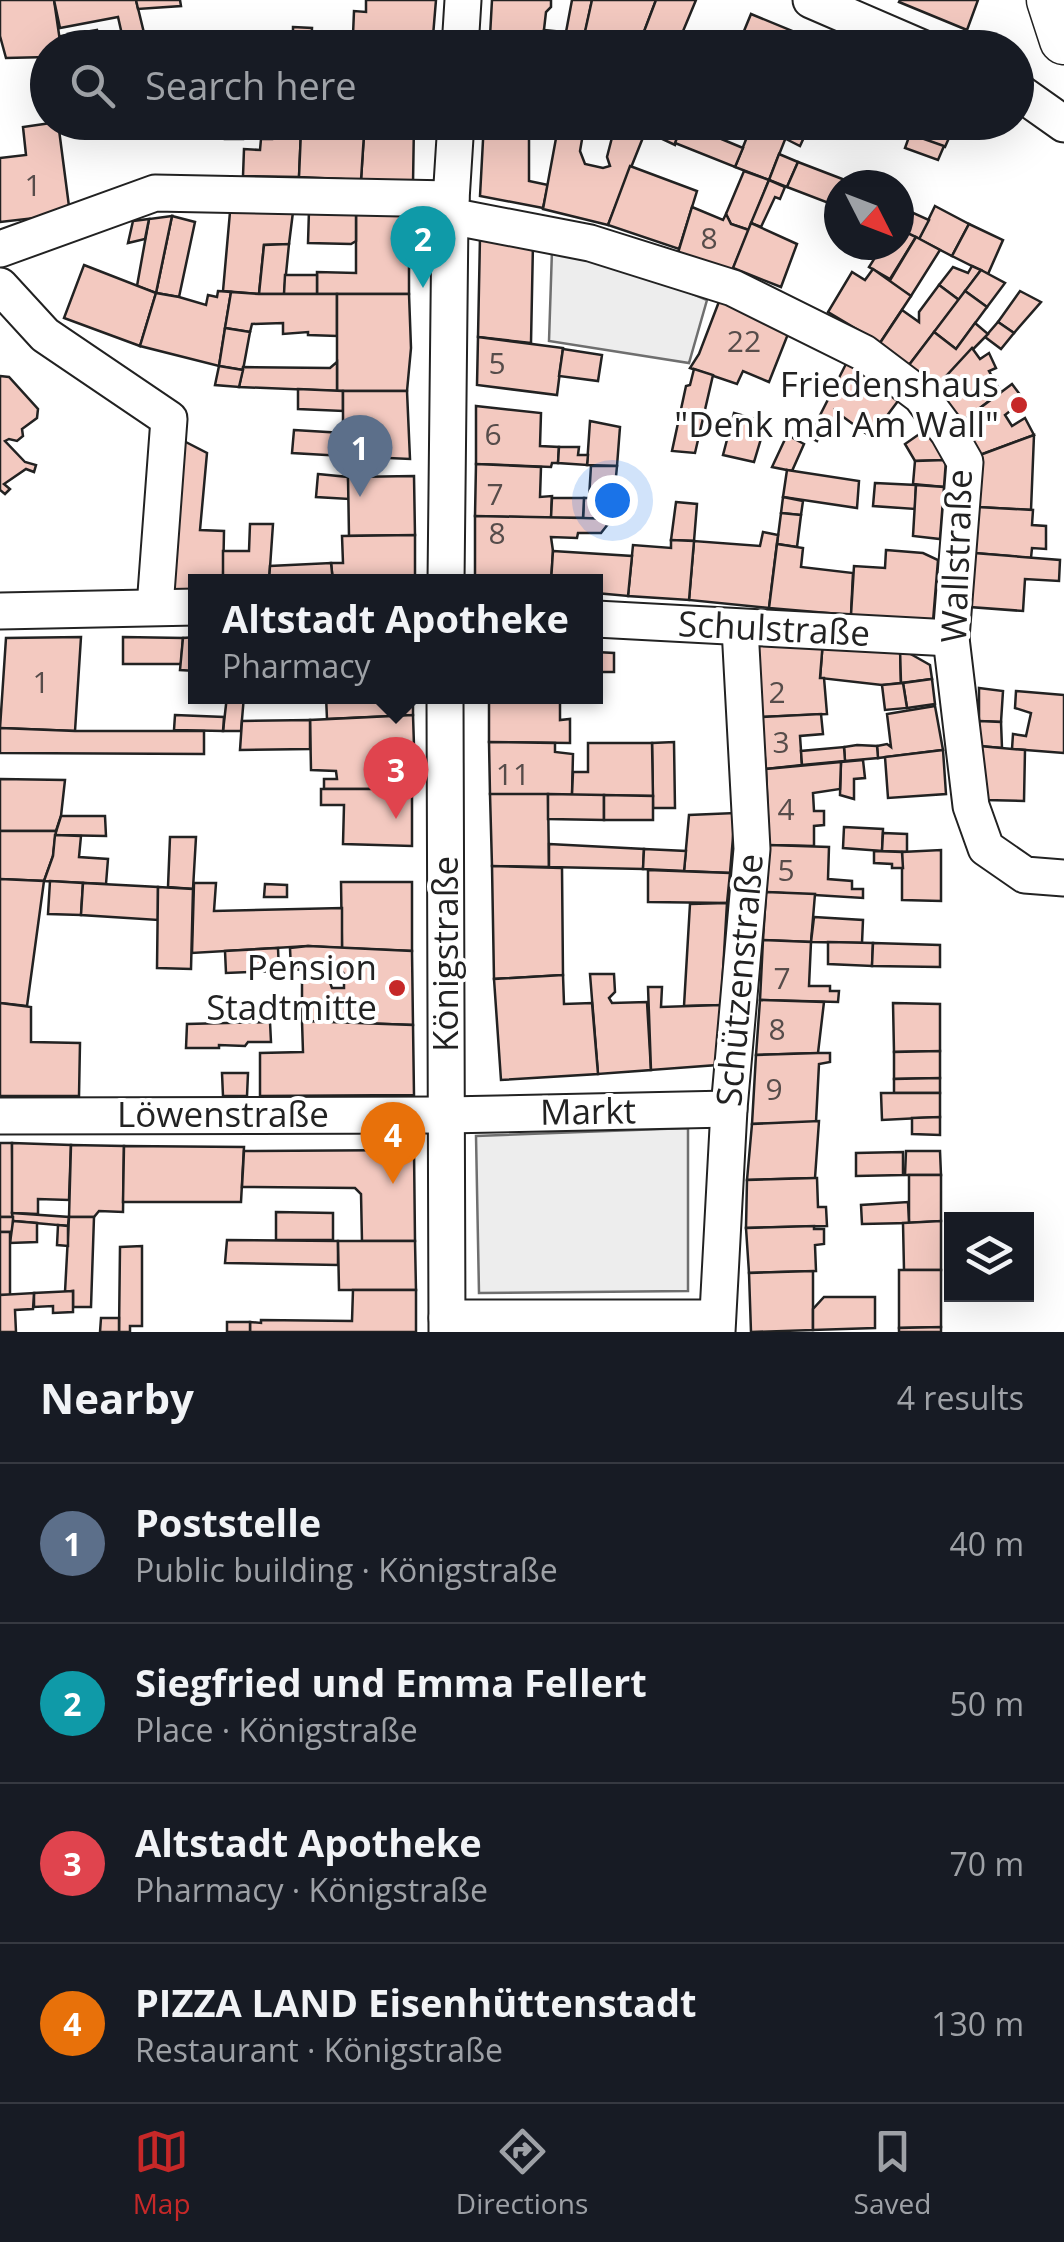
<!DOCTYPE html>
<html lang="en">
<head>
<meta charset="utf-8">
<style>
	body { margin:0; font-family:"Open Sans",sans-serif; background:#242831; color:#f1f3f6 }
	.controls { position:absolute; right:30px; bottom:30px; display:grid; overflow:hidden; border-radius:0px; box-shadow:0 10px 40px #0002 }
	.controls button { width:90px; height:90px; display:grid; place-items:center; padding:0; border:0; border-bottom:2px solid #363941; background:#171b24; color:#f1f3f6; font:50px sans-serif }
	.compass { position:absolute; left:824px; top:170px; width:90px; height:90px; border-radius:50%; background:#171b24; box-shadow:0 10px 40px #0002; rotate:132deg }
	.you { position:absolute; left:612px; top:500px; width:35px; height:35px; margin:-25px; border:8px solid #fff; border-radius:50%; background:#1a73e8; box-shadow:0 0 0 15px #1a73e833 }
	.badge { display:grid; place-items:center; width:65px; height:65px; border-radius:50%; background:#c62828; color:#fff; font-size:32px; font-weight:700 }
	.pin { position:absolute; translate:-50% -82px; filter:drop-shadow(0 2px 5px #0008) }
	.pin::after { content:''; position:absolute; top:52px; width:35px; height:30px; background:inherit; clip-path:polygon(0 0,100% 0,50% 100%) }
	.popup { position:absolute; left:188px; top:574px; width:415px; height:130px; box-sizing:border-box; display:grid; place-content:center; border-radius:0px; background:#171b24; filter:drop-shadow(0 2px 8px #0005); font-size:32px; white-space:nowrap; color:#9ea1a6 }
	.popup b { font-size:38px; color:#f1f3f6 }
	.popup::after { content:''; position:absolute; left:50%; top:100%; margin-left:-20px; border:20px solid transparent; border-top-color:#171b24 }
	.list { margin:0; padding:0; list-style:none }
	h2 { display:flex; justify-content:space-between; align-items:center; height:130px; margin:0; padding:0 40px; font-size:42px }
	h2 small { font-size:32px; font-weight:400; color:#9ea1a6 }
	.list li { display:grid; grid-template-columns:65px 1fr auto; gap:30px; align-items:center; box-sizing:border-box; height:160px; padding:0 40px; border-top:2px solid #363941 }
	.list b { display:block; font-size:38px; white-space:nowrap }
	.list p { margin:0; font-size:32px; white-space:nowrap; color:#9ea1a6 }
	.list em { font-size:32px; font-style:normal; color:#9ea1a6 }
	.icon { flex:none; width:55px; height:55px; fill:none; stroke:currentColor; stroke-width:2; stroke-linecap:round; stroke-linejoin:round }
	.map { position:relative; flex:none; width:1064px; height:1332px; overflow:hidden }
	.search { position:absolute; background:#171b24; box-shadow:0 10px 40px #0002; left:30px; right:30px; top:30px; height:110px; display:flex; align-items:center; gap:25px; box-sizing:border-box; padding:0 35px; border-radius:55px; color:#9ea1a6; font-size:38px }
	.sheet { height:770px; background:#171b24 }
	nav { display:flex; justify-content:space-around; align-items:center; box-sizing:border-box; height:140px; border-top:2px solid #363941; background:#171b24; font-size:28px; color:#9ea1a6 }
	nav a { display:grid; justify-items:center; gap:5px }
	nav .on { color:#c62828 }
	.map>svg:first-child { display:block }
	.parking { fill:#ededed; stroke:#6f6f6f; stroke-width:2.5 }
	.building { fill:#f3c9c0; stroke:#222; stroke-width:2.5 }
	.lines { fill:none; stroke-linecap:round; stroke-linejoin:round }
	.street-casing { stroke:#222; stroke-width:39 }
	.secondary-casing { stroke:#222; stroke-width:51 }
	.street { stroke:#fff; stroke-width:35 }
	.secondary { stroke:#fff; stroke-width:48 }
	.poi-dot { fill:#c62828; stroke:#fff; stroke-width:4 }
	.labels { text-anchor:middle; stroke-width:8; stroke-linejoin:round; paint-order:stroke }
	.number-label { font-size:30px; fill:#564c4a }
	.poi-label { font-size:35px; fill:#222; stroke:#fff; text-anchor:end }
	.street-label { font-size:35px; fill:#222; stroke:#fff }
</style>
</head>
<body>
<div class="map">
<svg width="1064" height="1332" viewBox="0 0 1064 1332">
	<rect width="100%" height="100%" fill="#fff"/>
	<g class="parking">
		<path d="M552,250L633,269L707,300L689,363L549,341Z"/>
		<path d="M688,1128V1291L479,1293L476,1136Z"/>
	</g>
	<g class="building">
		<path d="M0,0H54L61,48H48V57L6,58L0,36Z"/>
		<path d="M54,0H136L144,33L123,39L118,17L60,28Z"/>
		<path d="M136,0H180L181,6L138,9Z"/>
		<path d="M366,0H436L432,48H362L363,35H353L354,11L366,12Z"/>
		<path d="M492,0H551V7L546,12L542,47L526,45L524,40L490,36Z"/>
		<path d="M572,0H592L582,48H563Z"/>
		<path d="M592,0H656L638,48H623L584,36Z"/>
		<path d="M656,0H696L676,48H659L640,42Z"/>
		<path d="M900,0H978L967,30L899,2Z"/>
		<path d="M751,14L824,44L823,48H737Z"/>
		<path d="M293,27L312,28L311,48H293Z"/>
		<path d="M97,30L99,40L122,35L125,48H61V36Z"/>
		<path d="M544,30L565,32L563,48L542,47Z"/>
		<path d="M144,33L148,48H125L123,39Z"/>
		<path d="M490,36L524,40L526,45L556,48H489Z"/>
		<path d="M58,122L70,214L0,222V158L26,155L23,127Z"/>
		<path d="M226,122H243V139H225Z"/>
		<path d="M367,122H414L413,184L361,180L364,134Z"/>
		<path d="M484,122H529V181L548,185L543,208L480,196Z"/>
		<path d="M559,122H585L580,151L585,164L603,168L610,166L607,157L616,122L646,130L608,225L543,209Z"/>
		<path d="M649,122H683L675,145L645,131Z"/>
		<path d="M753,122L765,127L767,122H792L769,180L735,167Z"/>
		<path d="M792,122H811L800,146L786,139Z"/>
		<path d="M886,122H956L945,147L885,126Z"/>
		<path d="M683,123L743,148L735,167L675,143Z"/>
		<path d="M301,131L299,177L243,176L244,149L260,150L261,139H272V132Z"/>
		<path d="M301,131L364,134L361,180L299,177Z"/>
		<path d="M910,134L944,146L938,160L905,148Z"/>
		<path d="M779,154L798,162L787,187L769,180Z"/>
		<path d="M798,162L858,185H839V207L787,187Z"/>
		<path d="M630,166L697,191L679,249L608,225Z"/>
		<path d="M744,171L769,180L749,230L731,224L726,214Z"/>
		<path d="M769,180L785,187L780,199L775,197L761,227L751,223Z"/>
		<path d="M935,206L969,224L952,256L919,239Z"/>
		<path d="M692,207L723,220L726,214L731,224L749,230L732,271L678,253Z"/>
		<path d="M900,207L929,220L919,239L899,229Z"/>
		<path d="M409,208V294H317V272L356,273V209Z"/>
		<path d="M356,209V241L351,244L308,243L309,210Z"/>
		<path d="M230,212H293L289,244L264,245L259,294L223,291Z"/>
		<path d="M172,216L195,222L179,297L156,293Z"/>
		<path d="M172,216L156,293L137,286L149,219Z"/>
		<path d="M149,219L145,239L128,243L133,221Z"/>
		<path d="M751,223L797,244L781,287L733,268Z"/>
		<path d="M969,224L1003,240L988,274L952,256Z"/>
		<path d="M899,229L916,237L890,279L869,267L883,245H899Z"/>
		<path d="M480,237L533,243L531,343L478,337Z"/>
		<path d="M916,237L940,250L911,296L889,282Z"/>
		<path d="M289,244L284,294H259L264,245Z"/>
		<path d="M84,265L156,293L140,346L64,318Z"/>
		<path d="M972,266L981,270L959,300L939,285L953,267L968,273Z"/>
		<path d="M873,269L911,296L880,343L828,312L852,272L865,280Z"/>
		<path d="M981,270L1005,283L987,307L965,291Z"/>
		<path d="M285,275H317V294H284Z"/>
		<path d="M939,285L959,300L909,365L880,343L902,310L919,322V312Z"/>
		<path d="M218,291L231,292L219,366L140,346L156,293L179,297L206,305L208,295L217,297Z"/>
		<path d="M965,291L987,307L956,349L934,332Z"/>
		<path d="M1020,291L1041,302L1014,333L998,322Z"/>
		<path d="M231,292L259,294H337V336L308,335V332L283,334V323L252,324L250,332L225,328Z"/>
		<path d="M337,294H409L411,348L407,391H337Z"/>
		<path d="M720,299L790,329L769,382L743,371L737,384L690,368L699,354Z"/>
		<path d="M998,322L1014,333L1001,349L985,337Z"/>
		<path d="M975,323L988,334L937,386L909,365L934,332L956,349Z"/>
		<path d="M225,328L250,332L243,370L219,366Z"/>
		<path d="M478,337L563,348L557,395L477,385Z"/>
		<path d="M972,348L980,359L989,353L996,368L989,371L1001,392L960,423L937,386Z"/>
		<path d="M563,349L602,355L598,381L559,376Z"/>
		<path d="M848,360L901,397L871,437L835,411L836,415L824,437L820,435L817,441L809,437Z"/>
		<path d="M337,362V391L239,387L243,367L330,368Z"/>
		<path d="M219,366L243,370L239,387L215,385Z"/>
		<path d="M694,369L713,375L695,453L672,451L686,386L690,385Z"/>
		<path d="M0,376L9,377L38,409L37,418L22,429L23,436L17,441L9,439L5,441L25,462L36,465L34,472L26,469L4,484L10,489L5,494L0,490Z"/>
		<path d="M1012,384L1024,400L1005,415L1012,426L1025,418L1034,435L980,455L960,423Z"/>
		<path d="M298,389L343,391V411L298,409Z"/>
		<path d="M343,391H407L410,459L343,456Z"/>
		<path d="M476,406L541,413L540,446L559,447L558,463H552L551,467L476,464Z"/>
		<path d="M734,413L766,422L754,462L723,455Z"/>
		<path d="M590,421L620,427L617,466L587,465Z"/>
		<path d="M928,428L946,460L915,461L905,444Z"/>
		<path d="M294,430L343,433V456L292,453Z"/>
		<path d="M787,435L804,444L792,471L772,467Z"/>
		<path d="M1034,435L1031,510L977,507L980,455Z"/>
		<path d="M178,438L207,453L200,530L224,531L223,582H196V596L167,595Z"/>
		<path d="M559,447H579L578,455H588L587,465L558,463Z"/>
		<path d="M946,460L944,487L913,484L915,461Z"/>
		<path d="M476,464L541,467L540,497L552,496L551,518L475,516Z"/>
		<path d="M591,466H617L612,519L583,518L584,498H589Z"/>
		<path d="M787,470L859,481L857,508L783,497Z"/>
		<path d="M318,474L348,477L349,499L316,497Z"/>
		<path d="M414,476L415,535L349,536L348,477Z"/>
		<path d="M875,483L916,485L915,509L873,506Z"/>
		<path d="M916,485L944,487L940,539L913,536Z"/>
		<path d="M783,497L803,501L801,515L781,513Z"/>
		<path d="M552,498H584L583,518H551Z"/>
		<path d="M676,502L697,504L694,541L671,540Z"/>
		<path d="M977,507L1033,510L1032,525L1046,526V549L1032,548L1031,558L974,553Z"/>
		<path d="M781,513L801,515L797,547L777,544Z"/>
		<path d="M475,516L583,518L612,519L601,533H578L577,538L551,537L553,551L551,582H481L475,575Z"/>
		<path d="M250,524H273L269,582H223V551H249Z"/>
		<path d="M763,532L778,535L769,608L689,600L694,541L760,546Z"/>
		<path d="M415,535V577L411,582H333L331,563H343L342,536Z"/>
		<path d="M671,540L694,541L689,600L628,596L633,545L671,548Z"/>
		<path d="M777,544L803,548L801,567L853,573L851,615L769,608Z"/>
		<path d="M886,550L923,553L938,560L933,621L851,615L854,566L885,568Z"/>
		<path d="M553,551L632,556L628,596L596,593V582H551Z"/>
		<path d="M974,553L1060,560L1059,581L1025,579L1023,611L970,607Z"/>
		<path d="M331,563L333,582H269L270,566Z"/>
		<path d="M81,637L75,731L0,728L6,638Z"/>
		<path d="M123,637L183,638L181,664H123Z"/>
		<path d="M196,637V671L180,670L183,638Z"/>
		<path d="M823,640L900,648L901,683L882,685L820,678Z"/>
		<path d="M823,640L820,678H824L827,714L761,717L756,643Z"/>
		<path d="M900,648L930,665L932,679L901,683Z"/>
		<path d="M596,652L614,653V672H596Z"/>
		<path d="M932,679L935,704L907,708L903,683Z"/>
		<path d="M903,683L907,708L885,710L882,685Z"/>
		<path d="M979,688L1003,691L1001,722L979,721Z"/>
		<path d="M1016,691L1064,695V753L1012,749L1013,734L1026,736L1031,713L1015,708Z"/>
		<path d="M227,696H244L241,731H223Z"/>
		<path d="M326,696H413V715L327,719Z"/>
		<path d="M489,696H560V720L570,719V743L489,742Z"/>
		<path d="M935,706L943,750L878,758L877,746L887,744L891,747L887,714Z"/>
		<path d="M821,714L823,734L800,736L802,765L766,769L761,717Z"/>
		<path d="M175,715L224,717L223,731L174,730Z"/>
		<path d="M413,715L415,777L412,778V789H324V779H337L336,771L311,770L310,720Z"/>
		<path d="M310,720V749L240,750L242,721Z"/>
		<path d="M979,721L1001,722L1002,748L979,746Z"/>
		<path d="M0,728L75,731H204V754L0,753Z"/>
		<path d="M489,742L555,743V752L573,754L572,795L490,794Z"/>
		<path d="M674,742L675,808H653L652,743Z"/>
		<path d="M588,743H652L653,796L572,795L573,772H588Z"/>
		<path d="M857,745L877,746L878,758L845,761L844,747Z"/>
		<path d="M979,746L1025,750L1024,801L985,800Z"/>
		<path d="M844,747L845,761L802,765L801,751Z"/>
		<path d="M943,750L946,794L888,798L885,757Z"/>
		<path d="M863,760L865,778L854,779V799L840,795L841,762Z"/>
		<path d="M841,762L840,789L813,793L814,811H824V825L814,826V846L769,845L766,769Z"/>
		<path d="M0,779L65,780L61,816L56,831H0Z"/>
		<path d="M321,789H412V846L343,844L344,805H321Z"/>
		<path d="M490,794H548L549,867L492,866Z"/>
		<path d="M548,794L604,795V820L548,819Z"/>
		<path d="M604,795L653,796V820H604Z"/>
		<path d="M735,813L730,873L684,871L689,815Z"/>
		<path d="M61,816H105L106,836L55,835Z"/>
		<path d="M844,827L883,829L882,851L843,848Z"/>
		<path d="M0,831H56L53,856L44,881L0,879Z"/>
		<path d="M883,833L907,834V852L882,851Z"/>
		<path d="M55,835L81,836L79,857L108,859L106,884L44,881L53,856Z"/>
		<path d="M170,837H196L193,889L168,887Z"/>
		<path d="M549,844L644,849L643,869L549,867Z"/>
		<path d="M769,845L829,847L828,879L852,881V889H863V898L766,892Z"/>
		<path d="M644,849L686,851L684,871L643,869Z"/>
		<path d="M941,850V901L902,900V852Z"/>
		<path d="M874,851L902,852L903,868H892V864L874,863Z"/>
		<path d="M492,866L562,868L563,975L494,979Z"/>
		<path d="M648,870L730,873L727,903L648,902Z"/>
		<path d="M0,879L44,881L27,1006L0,1003Z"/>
		<path d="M50,881L83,883L81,915L48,914Z"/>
		<path d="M341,882H412V951L342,948Z"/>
		<path d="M83,883L158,887V920L81,915Z"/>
		<path d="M194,883H216L214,911L342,908V948L308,946L192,953Z"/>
		<path d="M265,884L287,885V897H264Z"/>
		<path d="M158,887L193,889L191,969L157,968Z"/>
		<path d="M766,892L815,894L811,942L763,940Z"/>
		<path d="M727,903L721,1005L684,1006L690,904Z"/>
		<path d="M814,917L863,920L862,943L811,942Z"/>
		<path d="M763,940L811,942L809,986H830V991H839L838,1002L760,1000Z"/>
		<path d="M828,942L873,943L872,966L828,964Z"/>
		<path d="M873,943L940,945V967L872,966Z"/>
		<path d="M308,946L412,951L413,1025L302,1021V981L329,980L332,988H344V974L338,966L334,968L291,970L290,948Z"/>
		<path d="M278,948L279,971L226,973L225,951Z"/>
		<path d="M590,974H614L615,992L609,998L612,1003L647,1002L651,1070L598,1074Z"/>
		<path d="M563,975L564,1004L592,1003L598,1074L501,1080L494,979Z"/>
		<path d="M648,987H662L661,1007L721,1005L717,1065L651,1070Z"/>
		<path d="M760,1000L824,1002L818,1053L756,1055Z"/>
		<path d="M0,1003L31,1007V1042L80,1043L79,1096H0Z"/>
		<path d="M893,1003L940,1004V1051L894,1052Z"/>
		<path d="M302,1021L413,1025L414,1095L260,1096V1053L303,1052Z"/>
		<path d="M270,1022L271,1042H248L245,1046L219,1045V1048H186L187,1024Z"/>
		<path d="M940,1051V1078L894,1079V1052Z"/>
		<path d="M818,1053H830V1062L819,1064L816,1122L752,1124L756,1055Z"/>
		<path d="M222,1073H248L247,1096H223Z"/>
		<path d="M940,1078V1093H894V1079Z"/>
		<path d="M881,1093H940V1117L882,1120Z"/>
		<path d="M940,1117V1135L912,1134V1118Z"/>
		<path d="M819,1121L815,1178L747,1180L752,1124Z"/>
		<path d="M0,1143H12L13,1217H0Z"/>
		<path d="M12,1143L71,1145L69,1200L38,1199V1214L12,1213Z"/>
		<path d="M71,1145L124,1146L123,1212L99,1211L94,1217H69Z"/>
		<path d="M124,1146L244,1147L241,1202H123Z"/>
		<path d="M414,1150L415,1241H362L361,1194L355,1188L242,1187L244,1151Z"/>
		<path d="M906,1151H940L941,1175H905Z"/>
		<path d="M903,1152V1175L856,1176V1153Z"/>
		<path d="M909,1175H941V1221L909,1223Z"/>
		<path d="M815,1178H817L818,1207H826L827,1226L746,1228L747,1180Z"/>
		<path d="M908,1202L909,1223L862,1224L861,1205Z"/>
		<path d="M276,1212L333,1213V1240H276Z"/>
		<path d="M12,1213L69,1217L68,1226L13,1221Z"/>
		<rect x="0" y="1217" width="13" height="15"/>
		<path d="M69,1217H94L91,1307H73V1291L65,1292Z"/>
		<path d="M13,1221L37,1223V1242L10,1243Z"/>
		<path d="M941,1221V1270H904L903,1223Z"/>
		<path d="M58,1225L68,1226V1246L57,1245Z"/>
		<path d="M814,1226V1229H824V1244L815,1245L816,1271L749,1273L746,1228Z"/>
		<rect x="0" y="1232" width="10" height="63"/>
		<path d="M227,1240L338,1241V1265L225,1263Z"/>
		<path d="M338,1241H415L416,1290H339Z"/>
		<path d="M142,1246V1326H130V1332H119L120,1247Z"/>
		<path d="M899,1270H941V1327L899,1328Z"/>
		<path d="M813,1271V1330L751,1332L749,1273Z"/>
		<path d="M353,1290H416V1332H250V1322L261,1323V1320L352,1321Z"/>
		<path d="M73,1291V1312L53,1313V1306L34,1307V1293Z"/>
		<path d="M34,1293L33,1309L15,1310L16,1332H0V1295Z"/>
		<path d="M824,1297H875V1328L813,1330V1309Z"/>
		<path d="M101,1318H119V1332H100Z"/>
		<rect x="227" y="1322" width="23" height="10"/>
		<path d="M941,1327V1332H899V1328Z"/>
	</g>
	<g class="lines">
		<defs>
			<g id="street">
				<path d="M811,0L922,48"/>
				<path d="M460,48L463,0"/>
				<path d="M1016,90L1064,124"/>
				<path d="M450,216L590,243L733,288L864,353L921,396L948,432L965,462L951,638L971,806L986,848L1025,875L1064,878"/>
				<path d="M0,249L155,193L451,199"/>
				<path d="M0,286L45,335L169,419L155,607"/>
				<path d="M446,582L450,216L456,122"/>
				<path d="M0,611L196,607"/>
				<path d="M596,619L951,638"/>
				<path d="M445,696L447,1332"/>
				<path d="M0,1116L446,1115L729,1109"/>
				<path d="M447,1318H716"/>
				<path d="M717,1332L729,1109L752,849L740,628"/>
			</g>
			<path id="secondary" d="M1051,0L1064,40"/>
		</defs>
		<use href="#street" class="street-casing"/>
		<use href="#secondary" class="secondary-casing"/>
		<use href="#street" class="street"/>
		<use href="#secondary" class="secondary"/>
	</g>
	<g class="poi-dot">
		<circle cx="1019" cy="405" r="10"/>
		<circle cx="397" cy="988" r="10"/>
	</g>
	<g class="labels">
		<g class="number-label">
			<text x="33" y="196">1</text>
			<text x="709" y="249">8</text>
			<text x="744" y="352">22</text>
			<text x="497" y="374">5</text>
			<text x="493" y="445">6</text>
			<text x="495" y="505">7</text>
			<text x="497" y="544">8</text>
			<text x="41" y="693">1</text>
			<text x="777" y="703">2</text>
			<text x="781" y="753">3</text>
			<text x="513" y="785">11</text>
			<text x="786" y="820">4</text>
			<text x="786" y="881">5</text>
			<text x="782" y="989">7</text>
			<text x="777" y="1040">8</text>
			<text x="774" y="1100">9</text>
		</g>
		<g class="poi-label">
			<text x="999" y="397">Friedenshaus<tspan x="999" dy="40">"Denk mal Am Wall"</tspan></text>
			<text x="377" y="980">Pension<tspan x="377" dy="40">Stadtmitte</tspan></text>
		</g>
		<g class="street-label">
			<text transform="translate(957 556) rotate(-88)" y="12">Wallstraße</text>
			<text transform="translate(774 629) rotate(3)" y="12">Schulstraße</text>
			<text transform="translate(446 954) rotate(-90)" y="12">Königstraße</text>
			<text transform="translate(740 980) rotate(-85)" y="12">Schützenstraße</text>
			<text transform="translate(588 1112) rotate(-1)" y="12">Markt</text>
			<text x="223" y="1127">Löwenstraße</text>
		</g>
	</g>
</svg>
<div class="controls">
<button><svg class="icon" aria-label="layers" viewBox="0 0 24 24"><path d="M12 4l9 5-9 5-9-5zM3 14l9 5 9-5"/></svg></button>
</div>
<svg class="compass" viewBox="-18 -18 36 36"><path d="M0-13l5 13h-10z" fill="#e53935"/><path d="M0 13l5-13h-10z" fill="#9ea1a6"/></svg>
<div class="you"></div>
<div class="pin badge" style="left:360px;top:497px;background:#5c6f8a">1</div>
<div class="pin badge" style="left:423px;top:288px;background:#0f9aa8">2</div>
<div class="pin badge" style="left:396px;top:819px;background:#e0444e">3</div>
<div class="popup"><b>Altstadt Apotheke</b>Pharmacy</div>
<div class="pin badge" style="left:393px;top:1184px;background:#e8710a">4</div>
<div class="search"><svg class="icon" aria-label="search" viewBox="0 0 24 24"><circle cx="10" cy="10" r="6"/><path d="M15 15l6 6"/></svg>Search here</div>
</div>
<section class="sheet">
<h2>Nearby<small>4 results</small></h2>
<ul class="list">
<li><span class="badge" style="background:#5c6f8a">1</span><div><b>Poststelle</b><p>Public building · Königstraße</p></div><em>40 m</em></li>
<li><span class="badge" style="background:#0f9aa8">2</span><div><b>Siegfried und Emma Fellert</b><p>Place · Königstraße</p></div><em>50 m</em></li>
<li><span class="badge" style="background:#e0444e">3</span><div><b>Altstadt Apotheke</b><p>Pharmacy · Königstraße</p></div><em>70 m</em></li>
<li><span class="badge" style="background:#e8710a">4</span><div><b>PIZZA LAND Eisenhüttenstadt</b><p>Restaurant · Königstraße</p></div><em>130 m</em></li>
</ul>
</section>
<nav>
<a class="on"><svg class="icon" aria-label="map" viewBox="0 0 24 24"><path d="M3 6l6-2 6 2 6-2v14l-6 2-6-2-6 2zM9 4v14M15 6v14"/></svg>Map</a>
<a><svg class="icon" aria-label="directions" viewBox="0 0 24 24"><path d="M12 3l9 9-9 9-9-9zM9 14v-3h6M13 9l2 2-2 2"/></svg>Directions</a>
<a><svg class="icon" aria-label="saved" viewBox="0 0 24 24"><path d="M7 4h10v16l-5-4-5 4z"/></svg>Saved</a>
</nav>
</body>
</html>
